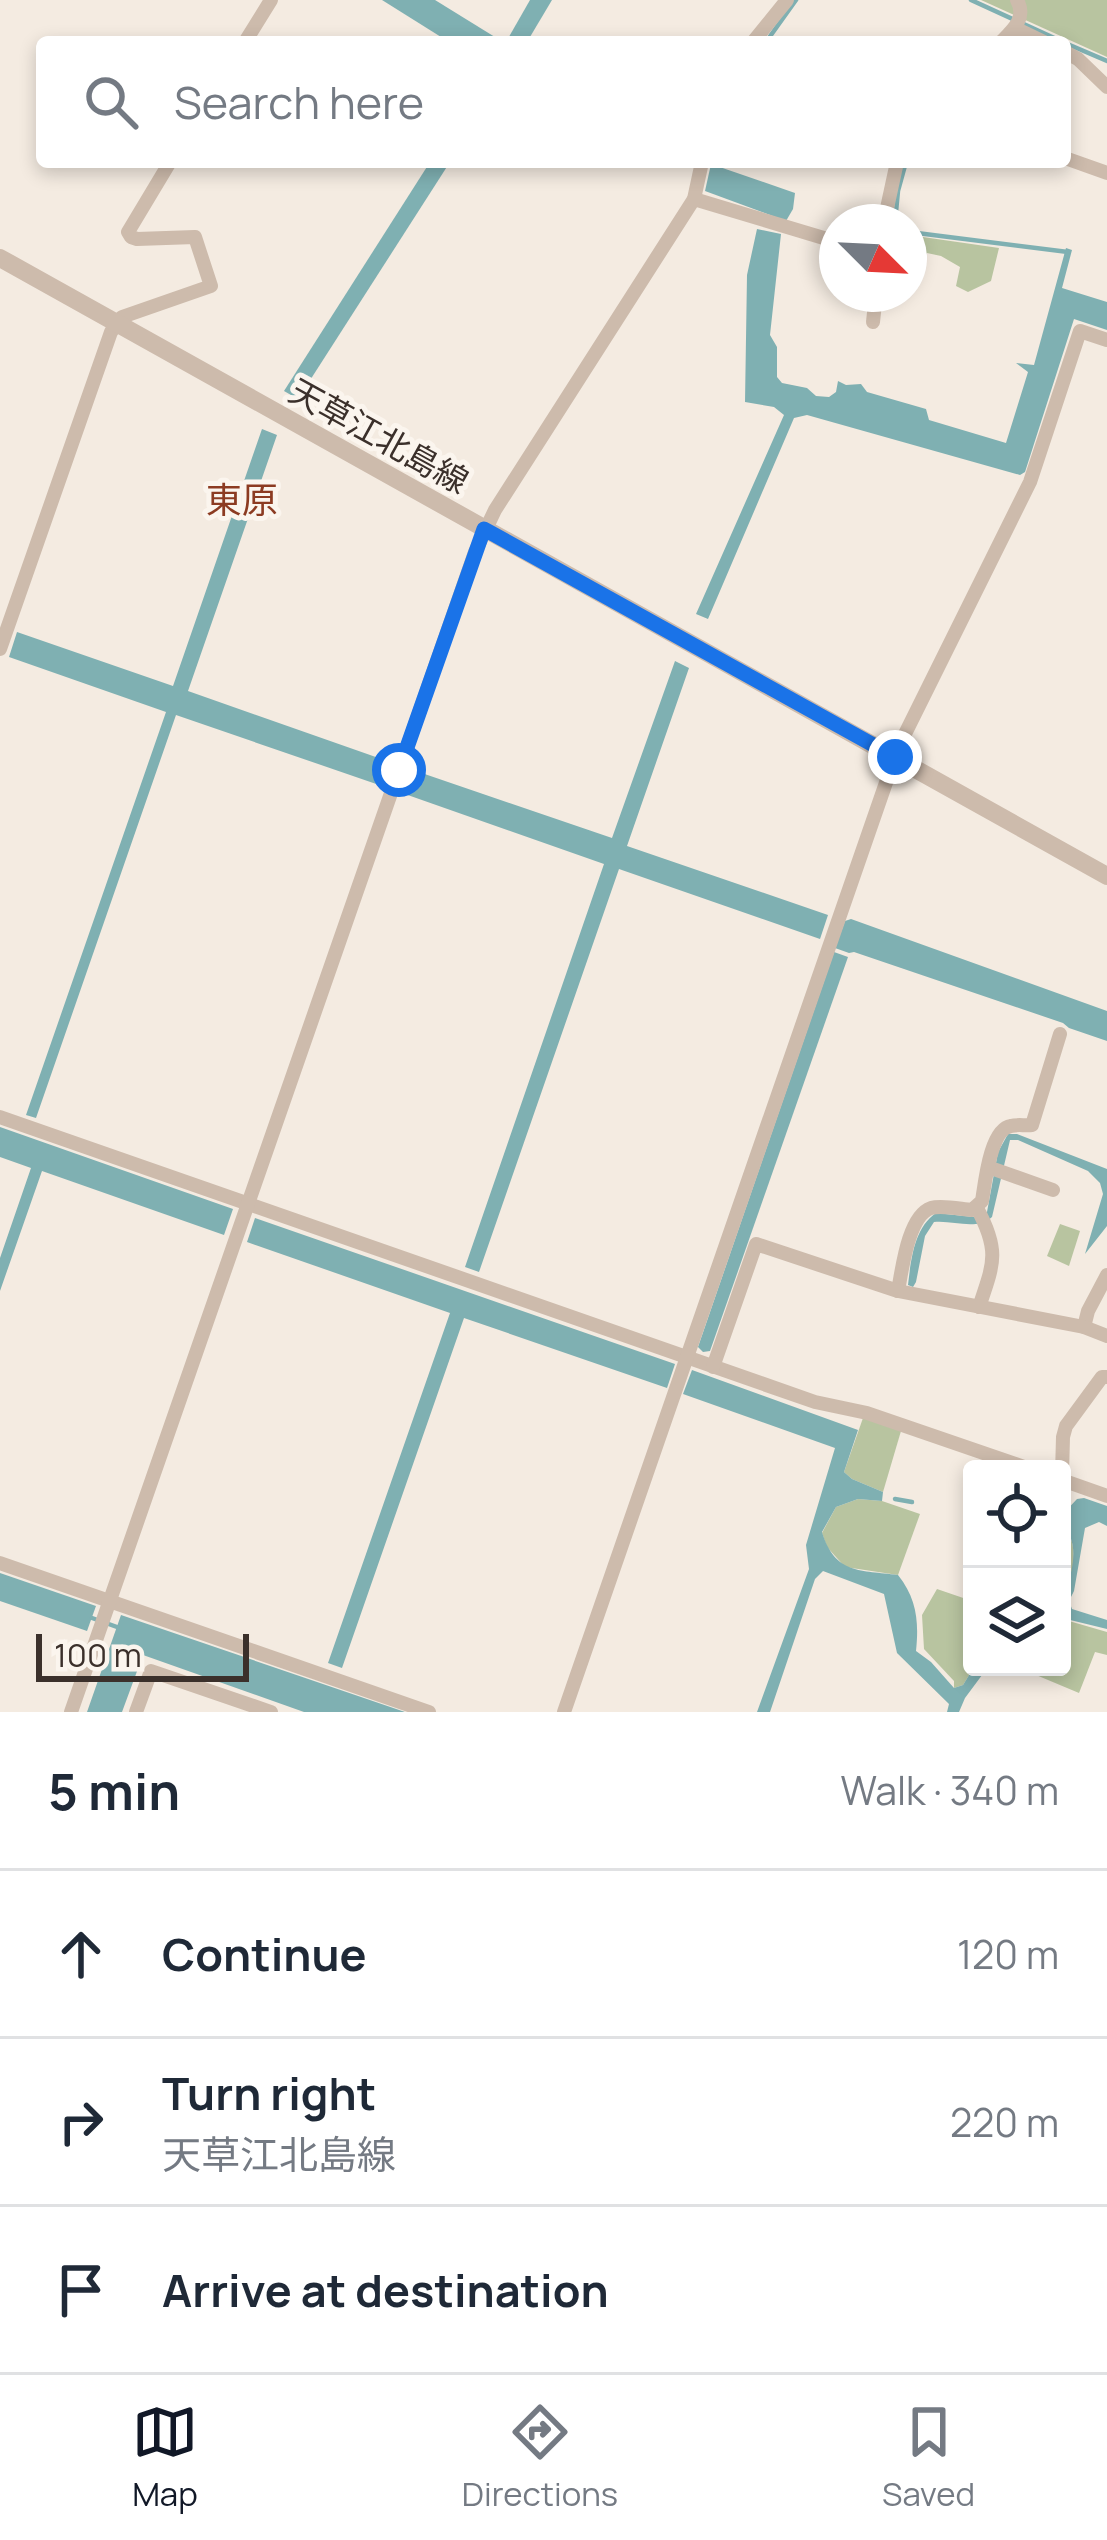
<!DOCTYPE html>
<html lang="en">
<head>
<meta charset="utf-8">
<style>
	body { margin:0; font-family:Manrope,"Noto Sans JP",sans-serif; background:#f2f2f3; color:#1f2937 }
	.controls { position:absolute; right:36px; bottom:36px; display:grid; overflow:hidden; border-radius:12px; box-shadow:0 6px 18px #0003 }
	.controls button { width:108px; height:108px; display:grid; place-items:center; padding:0; border:0; border-bottom:3px solid #e0e1e3; background:#fff; color:#1f2937; font:60px sans-serif }
	.compass { position:absolute; left:819px; top:204px; width:108px; height:108px; border-radius:50%; background:#fff; box-shadow:0 6px 18px #0003; rotate:114deg }
	.scale { position:absolute; left:36px; bottom:30px; width:213px; box-sizing:border-box; padding-left:12px; border:6px solid #3b302b; border-top:0; font-size:33px; line-height:42px; white-space:nowrap; color:#3b302b; -webkit-text-stroke:9px #fbf5ee; paint-order:stroke }
	.stop { position:absolute; width:36px; height:36px; margin:-27px; border:9px solid #1a73e8; border-radius:50%; background:#fff }
	.stop.end { background:#1a73e8; border-color:#fff; box-shadow:0 3px 12px #0008 }
	.list { margin:0; padding:0; list-style:none }
	h2 { display:flex; justify-content:space-between; align-items:center; height:156px; margin:0; padding:0 48px; font-size:51px }
	h2 small { font-size:39px; font-weight:400; color:#747a83 }
	.list li { display:grid; grid-template-columns:78px 1fr auto; gap:36px; align-items:center; box-sizing:border-box; height:168px; padding:0 48px; border-top:3px solid #e0e1e3 }
	.list b { display:block; font-size:45px; white-space:nowrap }
	.list p { margin:0; font-size:39px; white-space:nowrap; color:#747a83 }
	.list em { font-size:39px; font-style:normal; color:#747a83 }
	.icon { flex:none; width:66px; height:66px; fill:none; stroke:currentColor; stroke-width:2; stroke-linecap:round; stroke-linejoin:round }
	.map { position:relative; flex:none; width:1107px; height:1712px; overflow:hidden }
	.search { position:absolute; background:#fff; box-shadow:0 6px 18px #0003; left:36px; right:36px; top:36px; height:132px; display:flex; align-items:center; gap:30px; box-sizing:border-box; padding:0 42px; border-radius:12px; color:#747a83; font-size:45px }
	.sheet { height:660px; background:#fff }
	nav { display:flex; justify-content:space-around; align-items:center; box-sizing:border-box; height:168px; border-top:3px solid #e0e1e3; background:#fff; font-size:33px; color:#747a83 }
	nav a { display:grid; justify-items:center; gap:6px }
	nav .on { color:#111827 }
	.map>svg:first-child { display:block }
	.green { fill:#b8c4a0 }
	.water { fill:#7fb0b2 }
	.lines { fill:none; stroke-linecap:round; stroke-linejoin:round }
	.stream { stroke:#7fb0b2; stroke-width:4.5 }
	.minor { stroke:#cdbbac; stroke-width:14 }
	.tertiary { stroke:#cdbbac; stroke-width:18 }
	.route { stroke:#1a73e8; stroke-width:15 }
	.labels { text-anchor:middle; stroke-width:10; stroke-linejoin:round; paint-order:stroke }
	.street-label { font-size:33px; fill:#3b302b; stroke:#fbf5ee }
	.neighbourhood-label { font-size:36px; fill:#8c3b22; stroke:#fbf5ee }
</style>
</head>
<body>
<div class="map">
<svg width="1107" height="1712" viewBox="0 0 1107 1712">
	<rect width="100%" height="100%" fill="#f4ebe1"/>
	<g class="green">
		<path d="M981,0H1107V57Z"/>
		<path d="M909,235L999,248L991,281L968,292L956,286L960,267L941,256L927,253L919,261L909,259Z"/>
		<path d="M1060,1224L1080,1231L1069,1266L1047,1256Z"/>
		<path d="M863,1418L901,1431L883,1492L852,1479L844,1472Z"/>
		<path d="M858,1499L882,1501L920,1514L898,1575L845,1567L827,1547L822,1533L836,1507Z"/>
		<path d="M1062,1532L1069,1534C1079,1555 1071,1584 1062,1605Z"/>
		<path d="M937,1589L972,1601L974,1667L963,1685L954,1688V1681L924,1649L922,1615Z"/>
		<path d="M1062,1619L1107,1632V1655L1095,1652L1079,1693L1017,1667H1062Z"/>
	</g>
	<g class="water">
		<path d="M382,0H435L503,42H449Z"/>
		<path d="M530,0H552L527,42H506Z"/>
		<path d="M430,162H450L298,399L284,391Z"/>
		<path d="M711,164L795,193L793,209L786,221L705,191Z"/>
		<path d="M757,229L781,234L770,335L777,347V377L782,383L807,388L816,396L829,397L836,392L838,381L846,385L861,384L867,392L926,409L929,420L1006,443L1028,372L1016,363L1034,365L1066,248L1072,250L1062,288L1107,302V330L1074,319L1025,472L1020,475L807,415L794,418L708,619L696,614L784,415L774,407L745,402L747,275Z"/>
		<path d="M262,429L277,435L188,691L390,762L382,786L176,715L36,1118L26,1115L166,712L9,657L17,632L173,686Z"/>
		<path d="M675,661L689,668L627,846L828,915L820,939L619,869L479,1272L465,1267L604,864L402,793L410,769L612,838Z"/>
		<path d="M851,919L1107,1011V1041L1069,1028L1063,1023L854,952L849,953L835,948L845,921Z"/>
		<path d="M834,952L848,957L710,1351L703,1352L698,1347Z"/>
		<path d="M0,1127L233,1209L224,1235L42,1171L0,1291V1258L31,1168L0,1157Z"/>
		<path d="M1008,1134H1017L1107,1169V1226L1085,1254L1103,1194L1100,1183L1088,1171L1018,1140H1010L992,1217C976,1231 954,1220 934,1222L925,1236L916,1282L913,1287L908,1285C911,1260 914,1228 936,1213L983,1218L987,1212L998,1152Z"/>
		<path d="M255,1218L675,1364L667,1388L464,1318L342,1668L328,1663L450,1313L247,1242Z"/>
		<path d="M692,1370L858,1430L844,1472L852,1479L883,1492L882,1501L858,1499L836,1507L822,1532C835,1575 861,1570 898,1575C917,1599 919,1622 916,1651L931,1662L954,1688L963,1685L974,1667H988L965,1698L959,1712H947L949,1704L897,1653L884,1594L823,1571L815,1579L770,1712H757L809,1569L806,1545L835,1448L683,1394Z"/>
		<path d="M1084,1498L1107,1506V1526L1099,1522L1085,1528L1074,1591L1069,1601L1072,1609L1107,1620V1629L1062,1618C1062,1590 1082,1561 1069,1534L1062,1532V1515L1077,1499Z"/>
		<path d="M0,1573L96,1606L87,1631L0,1601Z"/>
		<path d="M121,1615L405,1712H304L143,1655L122,1712H87Z"/>
	</g>
	<g class="lines">
		<g class="stream">
			<path d="M971,0L1063,42"/>
			<path d="M766,42L796,0"/>
			<path d="M1065,43L1107,61"/>
			<path d="M895,222L898,191L906,162"/>
			<path d="M909,232L1068,252L1067,254"/>
			<path d="M386,774L406,781"/>
			<path d="M895,1499L912,1502"/>
			<path d="M92,1618L117,1627"/>
		</g>
		<g class="minor">
			<path d="M1015,28L1044,42"/>
			<path d="M245,42L271,0"/>
			<path d="M753,42L787,0"/>
			<path d="M1001,42C1013,30 1027,18 1017,0"/>
			<path d="M1065,52L1078,59L1107,87"/>
			<path d="M1065,158L1107,173"/>
			<path d="M694,199L837,242"/>
			<path d="M884,222L897,162"/>
			<path d="M873,322L876,294"/>
			<path d="M0,649L111,332L122,317L211,286L195,237L137,239L131,237L128,232L170,162"/>
			<path d="M0,1117L815,1402L867,1413L1030,1469"/>
			<path d="M988,1167L1053,1190"/>
			<path d="M977,1208C1000,1251 994,1263 979,1307"/>
			<path d="M898,1291C902,1270 908,1216 931,1208C942,1205 960,1209 972,1210L982,1201C985,1183 990,1129 1011,1126C1018,1124 1025,1126 1032,1125L1060,1034"/>
			<path d="M1084,1327L1088,1311L1107,1275"/>
			<path d="M713,1367L756,1244L898,1291L1084,1327L1107,1336"/>
			<path d="M1062,1474L1063,1437L1066,1426L1102,1377H1107"/>
			<path d="M1062,1480L1107,1496"/>
			<path d="M0,1563L429,1712"/>
			<path d="M71,1712L475,552L495,510L694,199L702,162"/>
			<path d="M136,1712L151,1671L271,1712"/>
			<path d="M564,1712L898,748L1030,482L1080,331L1107,340"/>
		</g>
		<path class="tertiary" d="M0,258L1107,876"/>
	</g>
	<g class="lines">
		<path class="route" d="M399,770L484,529L895,757"/>
	</g>
	<g class="labels">
		<g class="street-label">
			<text transform="translate(379 436) rotate(29)" y="12">天草江北島線</text>
		</g>
		<g class="neighbourhood-label">
			<text x="242" y="513">東原</text>
		</g>
	</g>
</svg>
<div class="controls">
<button><svg class="icon" aria-label="locate" viewBox="0 0 24 24"><circle cx="12" cy="12" r="6"/><path d="M12 2v4M12 18v4M2 12h4M18 12h4"/></svg></button>
<button><svg class="icon" aria-label="layers" viewBox="0 0 24 24"><path d="M12 4l9 5-9 5-9-5zM3 14l9 5 9-5"/></svg></button>
</div>
<svg class="compass" viewBox="-18 -18 36 36"><path d="M0-13l5 13h-10z" fill="#e53935"/><path d="M0 13l5-13h-10z" fill="#747a83"/></svg>
<div class="scale">100 m</div>
<div class="stop" style="left:399px;top:770px"></div>
<div class="stop end" style="left:895px;top:757px"></div>
<div class="search"><svg class="icon" aria-label="search" viewBox="0 0 24 24"><circle cx="10" cy="10" r="6"/><path d="M15 15l6 6"/></svg>Search here</div>
</div>
<section class="sheet">
<h2>5 min<small>Walk · 340 m</small></h2>
<ul class="list">
<li><svg class="icon" aria-label="ahead" viewBox="0 0 24 24"><path d="M12 20V5M6 11l6-6 6 6"/></svg><div><b>Continue</b></div><em>120 m</em></li>
<li><svg class="icon" aria-label="right" viewBox="0 0 24 24"><path d="M7 20v-9h11M14 6l5 5-5 5"/></svg><div><b>Turn right</b><p>天草江北島線</p></div><em>220 m</em></li>
<li><svg class="icon" aria-label="arrive" viewBox="0 0 24 24"><path d="M6 21V4h12l-3 4 3 4H6"/></svg><div><b>Arrive at destination</b></div></li>
</ul>
</section>
<nav>
<a class="on"><svg class="icon" aria-label="map" viewBox="0 0 24 24"><path d="M3 6l6-2 6 2 6-2v14l-6 2-6-2-6 2zM9 4v14M15 6v14"/></svg>Map</a>
<a><svg class="icon" aria-label="directions" viewBox="0 0 24 24"><path d="M12 3l9 9-9 9-9-9zM9 14v-3h6M13 9l2 2-2 2"/></svg>Directions</a>
<a><svg class="icon" aria-label="saved" viewBox="0 0 24 24"><path d="M7 4h10v16l-5-4-5 4z"/></svg>Saved</a>
</nav>
</body>
</html>
